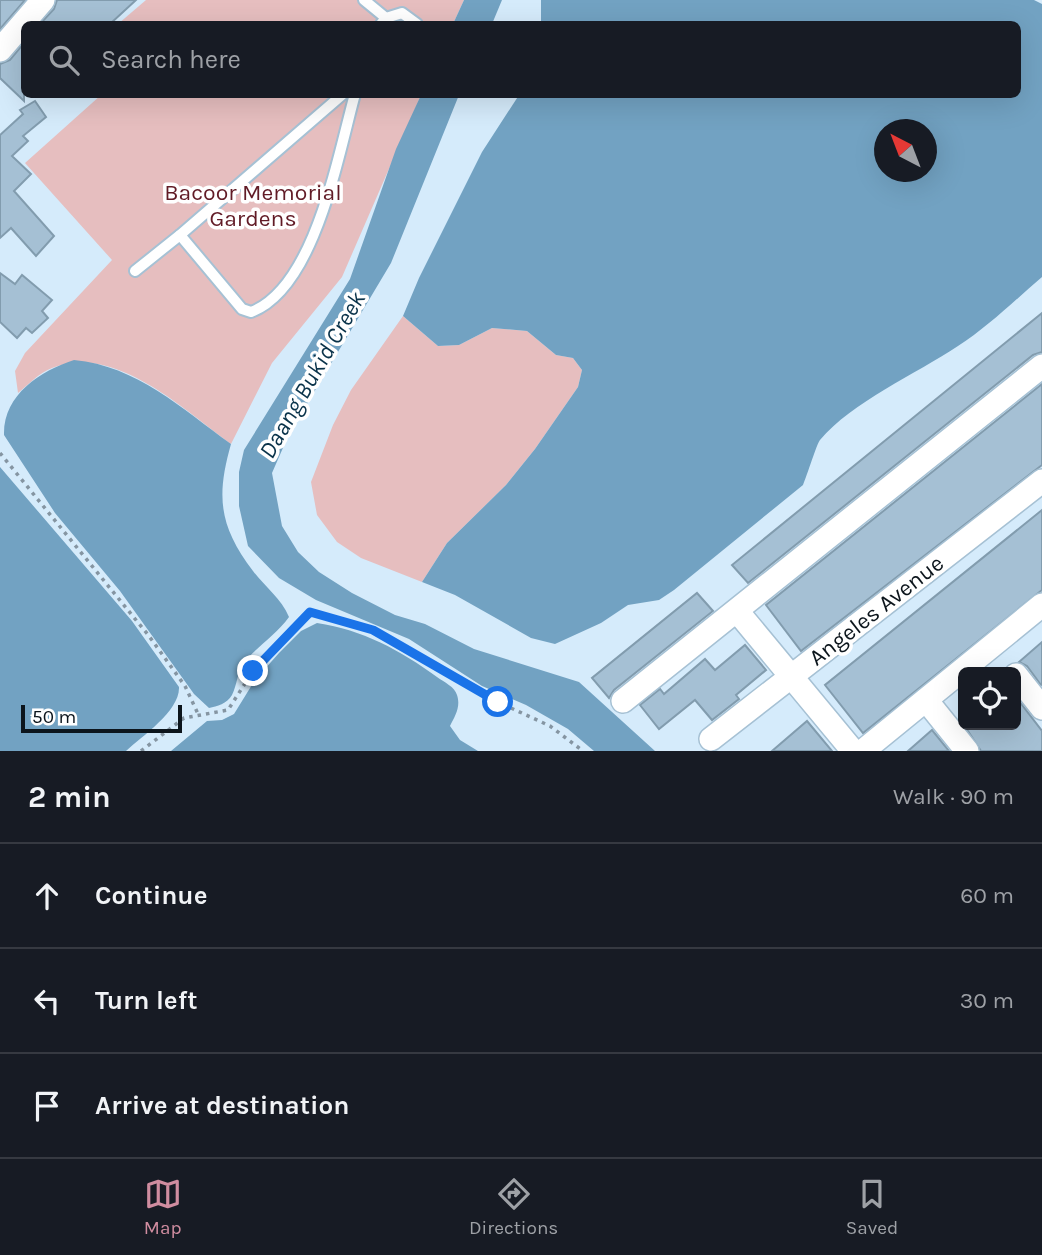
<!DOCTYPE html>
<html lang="en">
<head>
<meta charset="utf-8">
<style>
	body { margin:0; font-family:Karla,sans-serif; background:#242831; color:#f1f3f6 }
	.controls { position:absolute; right:21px; bottom:21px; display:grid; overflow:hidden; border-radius:10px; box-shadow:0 7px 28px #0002 }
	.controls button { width:63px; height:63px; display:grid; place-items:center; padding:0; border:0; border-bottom:2px solid #363941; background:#171b24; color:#f1f3f6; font:35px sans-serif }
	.compass { position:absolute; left:874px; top:119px; width:63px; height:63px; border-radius:50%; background:#171b24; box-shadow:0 7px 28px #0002; rotate:318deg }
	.scale { position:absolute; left:21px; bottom:18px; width:161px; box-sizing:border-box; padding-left:7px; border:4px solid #0c151c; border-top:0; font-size:19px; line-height:24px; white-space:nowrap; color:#0c151c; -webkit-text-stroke:5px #fff; paint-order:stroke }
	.stop { position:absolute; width:21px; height:21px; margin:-16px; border:5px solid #1a73e8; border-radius:50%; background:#fff }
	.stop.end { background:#1a73e8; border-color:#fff; box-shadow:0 2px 7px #0008 }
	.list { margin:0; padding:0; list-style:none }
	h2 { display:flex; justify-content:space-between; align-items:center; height:91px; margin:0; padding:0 28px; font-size:30px }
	h2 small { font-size:23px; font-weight:400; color:#9ea1a6 }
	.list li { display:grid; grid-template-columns:46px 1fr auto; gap:21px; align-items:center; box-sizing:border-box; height:105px; padding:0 28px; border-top:2px solid #363941 }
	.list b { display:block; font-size:26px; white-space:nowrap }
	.list em { font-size:23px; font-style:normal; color:#9ea1a6 }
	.icon { flex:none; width:38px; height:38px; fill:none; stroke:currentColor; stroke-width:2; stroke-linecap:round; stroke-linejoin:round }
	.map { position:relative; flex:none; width:1042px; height:751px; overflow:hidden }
	.search { position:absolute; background:#171b24; box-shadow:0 7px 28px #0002; left:21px; right:21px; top:21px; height:77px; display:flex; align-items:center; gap:18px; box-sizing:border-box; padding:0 24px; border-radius:10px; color:#9ea1a6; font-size:26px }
	.sheet { height:406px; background:#171b24 }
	nav { display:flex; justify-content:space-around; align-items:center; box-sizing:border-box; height:98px; border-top:2px solid #363941; background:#171b24; font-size:19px; color:#9ea1a6 }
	nav a { display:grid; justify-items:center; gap:4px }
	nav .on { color:#d08da0 }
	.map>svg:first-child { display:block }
	.green { fill:#e6bebf }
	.water { fill:#72a2c2; fill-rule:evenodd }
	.building { fill:#a5c0d4; stroke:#829cae; stroke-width:2 }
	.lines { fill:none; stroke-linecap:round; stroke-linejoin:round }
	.service-casing { stroke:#a6c1d4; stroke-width:14 }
	.minor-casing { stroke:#a6c1d4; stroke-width:26 }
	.path { stroke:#8595a2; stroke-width:3.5; stroke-dasharray:3.5 5; stroke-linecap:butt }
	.service { stroke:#fff; stroke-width:10 }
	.minor { stroke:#fff; stroke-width:23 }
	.route { stroke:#1a73e8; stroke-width:9 }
	.labels { text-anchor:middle; stroke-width:7; stroke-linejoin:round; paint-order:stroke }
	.park-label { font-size:23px; fill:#611b26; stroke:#fff }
	.street-label { font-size:23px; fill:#0c151c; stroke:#fff }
	.water-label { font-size:24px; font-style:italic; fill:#0a334a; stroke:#fff }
</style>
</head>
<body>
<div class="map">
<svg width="1042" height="751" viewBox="0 0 1042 751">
	<rect width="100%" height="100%" fill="#d5ebfb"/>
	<g class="green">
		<path d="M146,0H464L453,24H118Z"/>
		<path d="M101,95H421L342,277L272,363L231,444C184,410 115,343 52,368C40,372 28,385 18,393L15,371L25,353L112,260L25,163Z"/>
		<path d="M403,316L438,346L459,345L492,328L527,331L556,355L573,358L582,370L578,387L535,449L506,485L447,543L422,582L361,558L337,542L317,515L311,482L333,425L351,390Z"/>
	</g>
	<g class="water">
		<path d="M464,0H502L492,24H453Z"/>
		<path d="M541,0H1034L1042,4V277C1015,300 988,327 958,346C916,374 852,402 820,440C817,443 807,476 803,485L674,590L659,600L628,605L601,623L555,644L531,638L455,595L422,582L447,543L506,485L535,449L578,387L582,370L573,358L556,355L527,331L492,328L459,345L438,346L403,316L419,278L482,152L519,95L1018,94V24H541ZM884,130H926V172H884Z"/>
		<path d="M421,95H459L391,263L289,434L272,473L282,526L298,552L319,572L352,593L395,615L425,624L474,649L579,682L655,751H594L568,729L526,705L482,686L409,639L316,600L279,578L248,546L239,506V472L244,450L350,279L396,149Z"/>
		<path d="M74,360C137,366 181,408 231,444C216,497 219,526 253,571C265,587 281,598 289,617C276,635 256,647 243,664C237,674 237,685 232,695C227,704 217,706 209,708L194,694L120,591L55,513L4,435C3,395 40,371 74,360Z"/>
		<path d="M0,467L132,621L179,687C180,711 142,736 126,751H0Z"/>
		<path d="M317,623C363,630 400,650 437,677C444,682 455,687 457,695C461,707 455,716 450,726L460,740L478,751H171L207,721L222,720L234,714L255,680L279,653L301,631Z"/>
	</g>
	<g class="building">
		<path d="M0,0H25L0,29Z"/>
		<path d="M57,0H136L110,24H40L54,9Z"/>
		<path d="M24,43V101L0,78V64L10,60Z"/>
		<path d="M35,101L46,117L23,136L28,141L12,156L31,174L14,191L54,236L36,256L11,228L0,238V135L23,114L20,110Z"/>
		<path d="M0,273L15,284L22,275L52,300L42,311L48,318L32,333L26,328L17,338L0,322Z"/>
		<path d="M1042,313V352L1033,355L748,583L732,565Z"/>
		<path d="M1042,384V465L801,651L766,605Z"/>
		<path d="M1042,510V590L863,733L825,685Z"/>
		<path d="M697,593L713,611L614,690L609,698L592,678Z"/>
		<path d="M1042,642V684L1041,685L1027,666L1019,662Z"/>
		<path d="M745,645L766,670L736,695L739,699L712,720L695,700L659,729L640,705L660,689L664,694L705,659L715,670Z"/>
		<path d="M1016,697L1042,731V751H981L964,725H1016Z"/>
		<path d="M807,721L832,751H772Z"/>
		<path d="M932,730L949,751H908Z"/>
	</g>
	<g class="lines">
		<defs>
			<g id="service">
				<path d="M364,0L386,18"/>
				<path d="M381,24L386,18L402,13L417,24"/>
				<path d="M180,235L242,309L251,312C315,288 338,155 355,94"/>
				<path d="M135,271L180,235L343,94"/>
			</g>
			<g id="minor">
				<path d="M0,50L43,0"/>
				<path d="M737,611L853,751"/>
				<path d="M1016,675L1042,708"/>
				<path d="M926,700L967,751"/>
				<path d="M623,701L1042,366"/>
				<path d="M711,739L1042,481"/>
				<path d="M863,751L1042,605"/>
			</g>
		</defs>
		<use href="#service" class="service-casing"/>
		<use href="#minor" class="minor-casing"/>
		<g class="path">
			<path d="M0,453L149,636L185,686L199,716"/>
			<path d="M141,751L184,718L228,710L253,671L310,613L374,630L498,702L550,726L583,751"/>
		</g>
		<use href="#service" class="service"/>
		<use href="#minor" class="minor"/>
	</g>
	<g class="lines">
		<path class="route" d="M253,671L310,612L373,630L498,702"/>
	</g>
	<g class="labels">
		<g class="park-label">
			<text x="253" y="200">Bacoor Memorial<tspan x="253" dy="26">Gardens</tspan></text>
		</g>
		<g class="street-label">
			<text transform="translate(876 610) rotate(-38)" y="8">Angeles Avenue</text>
		</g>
		<g class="water-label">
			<text transform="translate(312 375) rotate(-60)" y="8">Daang Bukid Creek</text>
		</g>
	</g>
</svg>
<div class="controls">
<button><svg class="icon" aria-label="locate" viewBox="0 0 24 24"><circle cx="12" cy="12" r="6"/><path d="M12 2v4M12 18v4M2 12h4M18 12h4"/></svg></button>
</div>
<svg class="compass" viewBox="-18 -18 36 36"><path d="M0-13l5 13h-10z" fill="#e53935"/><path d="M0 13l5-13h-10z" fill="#9ea1a6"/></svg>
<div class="scale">50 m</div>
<div class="stop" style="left:498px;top:702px"></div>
<div class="stop end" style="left:253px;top:671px"></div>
<div class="search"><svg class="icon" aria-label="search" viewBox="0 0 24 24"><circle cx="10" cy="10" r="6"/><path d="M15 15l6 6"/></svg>Search here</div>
</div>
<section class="sheet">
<h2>2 min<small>Walk · 90 m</small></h2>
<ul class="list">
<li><svg class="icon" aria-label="ahead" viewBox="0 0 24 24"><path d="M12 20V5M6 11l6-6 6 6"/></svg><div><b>Continue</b></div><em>60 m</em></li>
<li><svg class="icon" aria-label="left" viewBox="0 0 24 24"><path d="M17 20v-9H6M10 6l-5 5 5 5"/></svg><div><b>Turn left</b></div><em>30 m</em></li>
<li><svg class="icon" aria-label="arrive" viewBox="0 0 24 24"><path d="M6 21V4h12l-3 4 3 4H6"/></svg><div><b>Arrive at destination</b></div></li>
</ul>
</section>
<nav>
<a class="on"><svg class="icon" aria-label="map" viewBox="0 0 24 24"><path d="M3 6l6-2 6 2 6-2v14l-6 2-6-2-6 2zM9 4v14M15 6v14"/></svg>Map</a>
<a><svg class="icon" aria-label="directions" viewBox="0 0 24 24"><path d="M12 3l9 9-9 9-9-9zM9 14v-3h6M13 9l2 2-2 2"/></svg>Directions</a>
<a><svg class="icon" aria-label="saved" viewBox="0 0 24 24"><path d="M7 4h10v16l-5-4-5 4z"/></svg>Saved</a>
</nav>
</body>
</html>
